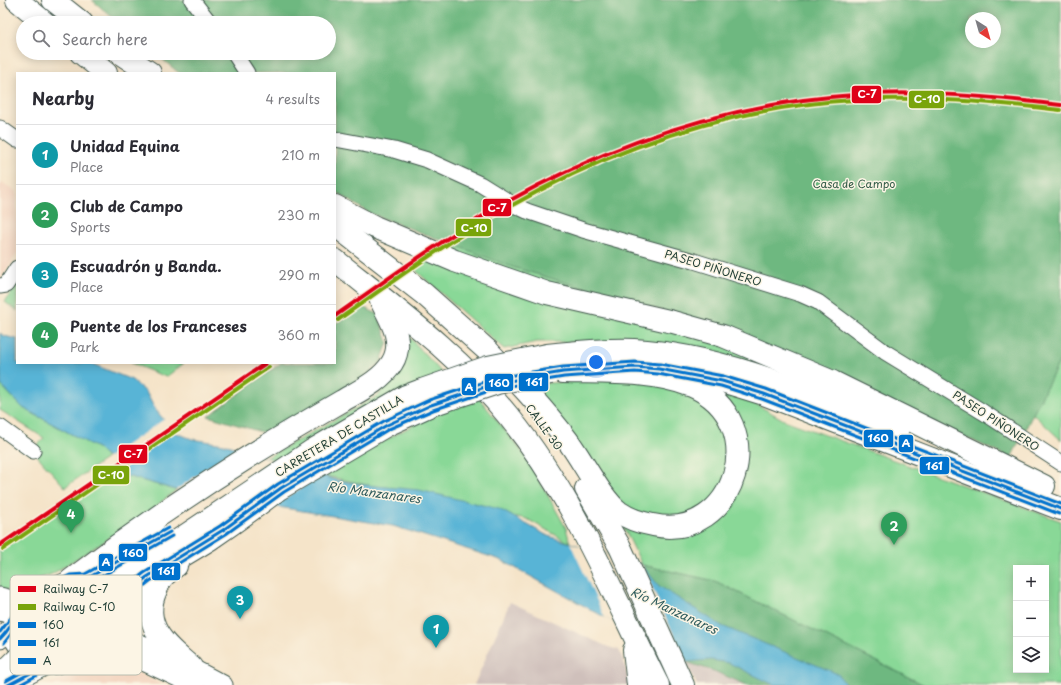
<!DOCTYPE html>
<html lang="en">
<head>
<meta charset="utf-8">
<style>
	body { margin:0; font-family:"Playpen Sans",sans-serif; background:#f7f7f7; color:#2b2b33 }
	.controls { position:absolute; right:12px; bottom:12px; display:grid; overflow:hidden; border-radius:0px; box-shadow:0 2px 10px #0003 }
	.controls button { width:36px; height:36px; display:grid; place-items:center; padding:0; border:0; border-bottom:1px solid #e1e1e2; background:#fff; color:#2b2b33; font:20px sans-serif }
	.compass { position:absolute; left:965px; top:12px; width:36px; height:36px; border-radius:50%; background:#fff; box-shadow:0 2px 10px #0003; rotate:143deg }
	.you { position:absolute; left:596px; top:362px; width:14px; height:14px; margin:-10px; border:3px solid #fff; border-radius:50%; background:#1a73e8; box-shadow:0 0 0 6px #1a73e833 }
	.badge { display:grid; place-items:center; width:26px; height:26px; border-radius:50%; background:#d93025; color:#fff; font-size:13px; font-weight:700 }
	.pin { position:absolute; translate:-50% -33px; filter:drop-shadow(0 1px 2px #0008) }
	.pin::after { content:''; position:absolute; top:21px; width:14px; height:12px; background:inherit; clip-path:polygon(0 0,100% 0,50% 100%) }
	.list { margin:0; padding:0; list-style:none }
	h2 { display:flex; justify-content:space-between; align-items:center; height:52px; margin:0; padding:0 16px; font-size:17px }
	h2 small { font-size:13px; font-weight:400; color:#7c7c81 }
	.list li { display:grid; grid-template-columns:26px 1fr auto; gap:12px; align-items:center; box-sizing:border-box; height:60px; padding:0 16px; border-top:1px solid #e1e1e2 }
	.list b { display:block; font-size:15px; white-space:nowrap }
	.list p { margin:0; font-size:13px; white-space:nowrap; color:#7c7c81 }
	.list em { font-size:13px; font-style:normal; color:#7c7c81 }
	.icon { flex:none; width:22px; height:22px; fill:none; stroke:currentColor; stroke-width:2; stroke-linecap:round; stroke-linejoin:round }
	.map { position:relative; flex:none; width:1061px; height:685px; overflow:hidden }
	.search { position:absolute; background:#fff; box-shadow:0 2px 10px #0003; left:16px; top:16px; width:320px; height:44px; display:flex; align-items:center; gap:10px; box-sizing:border-box; padding:0 14px; border-radius:22px; color:#7c7c81; font-size:15px }
	.panel { position:absolute; background:#fff; box-shadow:0 2px 10px #0003; left:16px; top:72px; width:320px; height:292px; border-radius:0px }
	.map>svg:first-child { display:block }
	.built { fill:#f3d4bf }
	.industrial { fill:#cfc0bb }
	.green { fill:#89d897; stroke:#548a66; fill-rule:evenodd }
	.forest { fill:#6eb880; stroke:#467a5a; fill-rule:evenodd }
	.water { fill:#59b4d6; stroke:#3c7885 }
	.pier { fill:#f5e4c9 }
	.lines { fill:none; stroke-linecap:round; stroke-linejoin:round }
	.minor-casing { stroke:#3f564a; stroke-width:17 }
	.major-casing { stroke:#3f564a; stroke-width:21 }
	.highway-casing { stroke:#3f564a; stroke-width:24 }
	.minor { stroke:#fff; stroke-width:15 }
	.major { stroke:#fff; stroke-width:19 }
	.highway { stroke:#fff; stroke-width:22 }
	.highway-bridge-casing { stroke:#3f564a; stroke-width:24; stroke-linecap:butt }
	.highway-bridge { stroke:#fff; stroke-width:22 }
	.bus-1-casing { stroke:#fcf5e5; stroke-width:6 }
	.bus-2-casing { stroke:#fcf5e5; stroke-width:6 }
	.bus-3-casing { stroke:#fcf5e5; stroke-width:6 }
	.bus-1 { stroke:#0072ce; stroke-width:3 }
	.bus-2 { stroke:#0072ce; stroke-width:3 }
	.bus-3 { stroke:#0072ce; stroke-width:3 }
	.rail-1-casing { stroke:#fcf5e5; stroke-width:7 }
	.rail-2-casing { stroke:#fcf5e5; stroke-width:7 }
	.rail-1 { stroke:#de0118; stroke-width:4 }
	.rail-2 { stroke:#79a40a; stroke-width:4 }
	.labels { text-anchor:middle; stroke-width:3; stroke-linejoin:round; paint-order:stroke }
	.park-label { font-size:11px; fill:#345c48; stroke:#fcf5e5 }
	.street-label { font-size:11px; fill:#1f3d34; stroke:#fcf5e5 }
	.water-label { font-size:12px; font-style:italic; fill:#2e5b5c; stroke:#fcf5e5 }
	.key { fill:#fcf5e5; stroke:#babeb0; stroke-width:1 }
	.key-label { font-size:11px; fill:#1f3d34 }
	.line-badge { stroke:#fcf5e5; stroke-width:1.5 }
	.badge-label { font-size:11px; text-anchor:middle; font-weight:bold; fill:#fff }
</style>
</head>
<body>
<div class="map">
<svg width="1061" height="685" viewBox="0 0 1061 685">
	<rect width="100%" height="100%" fill="#fcf5e5"/>
	<filter id="ink" filterUnits="userSpaceOnUse"><feTurbulence type="fractalNoise" baseFrequency=".025" numOctaves="2"/><feDisplacementMap in="SourceGraphic" scale="8" xChannelSelector="R" yChannelSelector="G"/><feConvolveMatrix kernelMatrix="1 2 1 2 8 2 1 2 1" color-interpolation-filters="sRGB"/></filter>
	<filter id="wash" filterUnits="userSpaceOnUse"><feTurbulence type="fractalNoise" baseFrequency=".012" numOctaves="4" result="noise"/><feDisplacementMap in="SourceGraphic" scale="16" xChannelSelector="R" yChannelSelector="G"/><feGaussianBlur stdDeviation="0.9" result="paint"/><feColorMatrix in="noise" values="0 0 0 0 0 0 0 0 0 0 0 0 0 0 0 0 0 1.4 0 .05"/><feComposite in="paint" operator="in"/></filter>
	<g filter="url(#wash)">
		<rect width="100%" height="100%" fill="#f5e4c9"/>
		<g class="built">
			<path d="M0,181L17,192V253L1,279Z"/>
			<path d="M106,657L162,685H47L79,671Z"/>
		</g>
		<g class="industrial">
			<path d="M510,602L608,647L619,650L625,665L629,685H474Z"/>
			<path d="M686,662L714,671L747,685H697Z"/>
		</g>
		<g class="green">
			<path d="M454,239L512,267L635,303L783,372L628,342H537L504,349L413,268Z"/>
			<path d="M17,283V311L5,302Z"/>
			<path d="M404,331L442,373L278,462L266,458L379,395L400,363Z"/>
			<path d="M1061,358V440L1033,414Z"/>
			<path d="M131,363H184L166,377Z"/>
			<path d="M609,379L717,388L754,403L784,420L1061,521V685H924L715,581L642,565L626,532L533,384ZM1016,568H1046V670H1016Z"/>
			<path d="M0,384L23,408L97,448L107,458L65,487L33,451L44,438L0,410Z"/>
			<path d="M479,398L527,458L566,528L570,543L527,519L321,475L443,409Z"/>
			<path d="M121,471L127,476L176,490L143,517L52,574L4,591L0,589V550Z"/>
		</g>
		<g class="forest">
			<path d="M92,0H1061V358L1011,458L725,329L512,267L369,213L335,191V73H179L155,53H329V23H119ZM971,18H995V42H971Z"/>
			<path d="M360,306L378,314L388,342L381,362L361,380L271,435L208,416L281,363H335V324Z"/>
			<path d="M642,565L715,581L924,685H747L714,671L686,662Z"/>
		</g>
		<path class="water" d="M0,333L4,336L17,339V363H90L132,380L146,392L155,409L174,432L192,439L224,444L336,480L365,485L419,490L499,509L548,536L642,565L659,586L722,626L838,674L846,685H774L729,663L711,660L686,662L501,560L393,526L176,490L127,476L97,448L23,408L1,385Z"/>
		<g class="pier">
			<path d="M166,418L176,430L117,470L106,459Z"/>
			<path d="M236,448L321,475L272,507L176,490Z"/>
			<path d="M570,543L642,565L686,662L605,618Z"/>
		</g>
	</g>
	<g filter="url(#ink)">
		<g class="lines">
			<defs>
				<g id="minor">
					<path d="M192,0L210,23"/>
					<path d="M234,53L247,73"/>
					<path d="M0,128L17,140"/>
					<path d="M335,139L394,150L427,160L480,184L514,205L527,211L583,230L694,261L800,294L818,302L885,352L983,412L1061,463"/>
					<path d="M0,286L6,285L17,268"/>
					<path d="M0,427L33,451"/>
				</g>
				<g id="major">
					<path d="M0,597C79,615 152,646 223,685"/>
					<path d="M0,611L98,640L195,685"/>
					<path d="M0,639L11,628L17,617L24,610L55,587L71,580L86,579L97,584L109,601L111,610L102,635L88,648L57,664L46,665L33,661L20,649L13,638L11,628"/>
					<path d="M8,685L46,665"/>
				</g>
				<g id="highway">
					<path d="M17,0L45,23"/>
					<path d="M53,0L82,23"/>
					<path d="M81,53L106,73"/>
					<path d="M120,53L150,73"/>
					<path d="M335,206L375,227L455,261L547,293L673,322L723,336L833,382L1044,486"/>
					<path d="M335,225L424,294L488,351L497,363"/>
					<path d="M335,260C396,309 461,357 510,418C575,499 612,593 658,685"/>
					<path d="M488,351C516,380 544,409 568,441C583,461 601,498 619,512C629,519 641,523 653,525C735,543 774,421 692,386C652,370 605,373 563,372"/>
					<path d="M547,355C576,352 605,349 634,350C722,354 817,397 898,429"/>
					<path d="M680,372L722,381L764,394L1061,509"/>
					<path d="M586,489L620,547L683,685"/>
					<path d="M262,499L387,425L431,405"/>
					<path d="M176,566C171,570 165,574 162,578C159,582 158,586 156,590C140,625 166,646 191,667"/>
					<path d="M103,569L161,537"/>
					<path d="M71,580C135,531 202,485 271,443C294,429 318,415 342,401C359,391 381,381 392,363C405,342 391,320 381,301"/>
					<path d="M107,588L313,450L406,396L422,390"/>
					<path d="M111,610C139,579 175,561 210,539C232,524 254,508 275,492"/>
					<path d="M634,650L638,685"/>
				</g>
			</defs>
			<use href="#minor" class="minor-casing"/>
			<use href="#major" class="major-casing"/>
			<use href="#highway" class="highway-casing"/>
			<use href="#minor" class="minor"/>
			<use href="#major" class="major"/>
			<use href="#highway" class="highway"/>
			<defs>
				<g id="highway-bridge">
					<path d="M422,390L488,367L547,355"/>
					<path d="M431,405L497,383L551,373"/>
					<path d="M0,676L30,647L107,588"/>
				</g>
			</defs>
			<use href="#highway-bridge" class="highway-bridge-casing"/>
			<use href="#highway-bridge" class="highway-bridge"/>
			<defs>
				<g id="bus-1">
					<path d="M0,639C8,631 10,626 17,617C26,605 56,584 70,580C75,579 81,579 86,579L170,532"/>
					<path d="M8,685L46,665L57,664L88,648L102,635L111,610L124,595L147,577L223,530L281,488L387,425L431,405L497,383L563,372L635,367L659,369L722,381L764,394L1061,509"/>
				</g>
				<g id="bus-2">
					<path d="M4,643C11,635 15,628 21,620C29,609 59,588 72,585C77,584 83,584 88,584L172,536"/>
					<path d="M19,685L47,670L59,669L91,652L106,638L115,613L127,599L150,581L226,534L284,492L389,429L433,410L498,388L564,377L635,372L658,374L721,386L762,399L1059,514"/>
				</g>
				<g id="bus-3">
					<path d="M0,632L20,606L52,583L70,575L85,574L168,528"/>
					<path d="M6,681L44,660L56,659L85,644L98,632L107,607L121,591L144,573L220,526L278,484L384,421L429,400L496,378L563,367L635,362L660,364L723,376L766,389L1061,504"/>
				</g>
			</defs>
			<use href="#bus-1" class="bus-1-casing"/>
			<use href="#bus-2" class="bus-2-casing"/>
			<use href="#bus-3" class="bus-3-casing"/>
			<use href="#bus-1" class="bus-1"/>
			<use href="#bus-2" class="bus-2"/>
			<use href="#bus-3" class="bus-3"/>
			<defs>
				<g id="rail-1">
					<path d="M335,316C390,277 446,237 505,203C612,143 730,103 854,95C923,90 992,97 1061,105"/>
					<path d="M0,545L266,363"/>
				</g>
				<g id="rail-2">
					<path d="M338,320C393,281 448,241 507,208C613,148 731,107 854,100C923,96 992,102 1060,110"/>
					<path d="M3,549L269,367"/>
				</g>
			</defs>
			<use href="#rail-1" class="rail-1-casing"/>
			<use href="#rail-2" class="rail-2-casing"/>
			<use href="#rail-1" class="rail-1"/>
			<use href="#rail-2" class="rail-2"/>
		</g>
	</g>
	<g class="labels">
		<g class="park-label">
			<text x="854" y="188">Casa de Campo</text>
		</g>
		<g class="street-label">
			<text transform="translate(713 268) rotate(17)" y="4">PASEO PIÑONERO</text>
			<text transform="translate(996 421) rotate(33)" y="4">PASEO PIÑONERO</text>
			<text transform="translate(544 427) rotate(54)" y="4">CALLE 30</text>
			<text transform="translate(339 436) rotate(-31)" y="4">CARRETERA DE CASTILLA</text>
		</g>
		<g class="water-label">
			<text transform="translate(374 493) rotate(8)" y="4">Río Manzanares</text>
			<text transform="translate(674 611) rotate(25)" y="4">Río Manzanares</text>
		</g>
	</g>
	<rect x="10" y="575" width="132" height="100" rx="6" class="key"/>
	<rect x="18" y="586" width="18" height="6" fill="#de0118"/>
	<rect x="18" y="604" width="18" height="6" fill="#79a40a"/>
	<rect x="18" y="622" width="18" height="6" fill="#0072ce"/>
	<rect x="18" y="640" width="18" height="6" fill="#0072ce"/>
	<rect x="18" y="658" width="18" height="6" fill="#0072ce"/>
	<g class="key-label">
		<text x="43" y="593">Railway C-7</text>
		<text x="43" y="611">Railway C-10</text>
		<text x="43" y="629">160</text>
		<text x="43" y="647">161</text>
		<text x="43" y="665">A</text>
	</g>
	<g class="line-badge">
		<rect x="851" y="85" width="31" height="19" rx="4" fill="#de0118"/>
		<rect x="908" y="90" width="37" height="19" rx="4" fill="#79a40a"/>
		<rect x="482" y="198" width="30" height="19" rx="4" fill="#de0118"/>
		<rect x="455" y="218" width="37" height="19" rx="4" fill="#79a40a"/>
		<rect x="518" y="372" width="31" height="20" rx="4" fill="#0072ce"/>
		<rect x="484" y="373" width="30" height="19" rx="4" fill="#0072ce"/>
		<rect x="461" y="377" width="16" height="19" rx="4" fill="#0072ce"/>
		<rect x="863" y="429" width="31" height="19" rx="4" fill="#0072ce"/>
		<rect x="898" y="434" width="16" height="19" rx="4" fill="#0072ce"/>
		<rect x="118" y="444" width="30" height="20" rx="4" fill="#de0118"/>
		<rect x="919" y="456" width="31" height="19" rx="4" fill="#0072ce"/>
		<rect x="92" y="465" width="38" height="20" rx="4" fill="#79a40a"/>
		<rect x="118" y="543" width="30" height="19" rx="4" fill="#0072ce"/>
		<rect x="98" y="553" width="16" height="19" rx="4" fill="#0072ce"/>
		<rect x="151" y="562" width="30" height="19" rx="4" fill="#0072ce"/>
	</g>
	<g class="badge-label">
		<text x="867" y="98">C-7</text>
		<text x="927" y="103">C-10</text>
		<text x="497" y="212">C-7</text>
		<text x="474" y="232">C-10</text>
		<text x="534" y="386">161</text>
		<text x="499" y="387">160</text>
		<text x="469" y="391">A</text>
		<text x="878" y="442">160</text>
		<text x="906" y="447">A</text>
		<text x="133" y="458">C-7</text>
		<text x="934" y="470">161</text>
		<text x="111" y="479">C-10</text>
		<text x="133" y="557">160</text>
		<text x="106" y="566">A</text>
		<text x="166" y="575">161</text>
	</g>
</svg>
<div class="controls">
<button>+</button>
<button>−</button>
<button><svg class="icon" aria-label="layers" viewBox="0 0 24 24"><path d="M12 4l9 5-9 5-9-5zM3 14l9 5 9-5"/></svg></button>
</div>
<svg class="compass" viewBox="-18 -18 36 36"><path d="M0-13l5 13h-10z" fill="#e53935"/><path d="M0 13l5-13h-10z" fill="#7c7c81"/></svg>
<div class="you"></div>
<div class="pin badge" style="left:436px;top:648px;background:#0f9aa8">1</div>
<div class="pin badge" style="left:894px;top:545px;background:#2e9e5b">2</div>
<div class="pin badge" style="left:240px;top:619px;background:#0f9aa8">3</div>
<div class="pin badge" style="left:71px;top:533px;background:#2e9e5b">4</div>
<div class="search"><svg class="icon" aria-label="search" viewBox="0 0 24 24"><circle cx="10" cy="10" r="6"/><path d="M15 15l6 6"/></svg>Search here</div>
<section class="panel">
<h2>Nearby<small>4 results</small></h2>
<ul class="list">
<li><span class="badge" style="background:#0f9aa8">1</span><div><b>Unidad Equina</b><p>Place</p></div><em>210 m</em></li>
<li><span class="badge" style="background:#2e9e5b">2</span><div><b>Club de Campo</b><p>Sports</p></div><em>230 m</em></li>
<li><span class="badge" style="background:#0f9aa8">3</span><div><b>Escuadrón y Banda.</b><p>Place</p></div><em>290 m</em></li>
<li><span class="badge" style="background:#2e9e5b">4</span><div><b>Puente de los Franceses</b><p>Park</p></div><em>360 m</em></li>
</ul>
</section>
</div>
</body>
</html>
